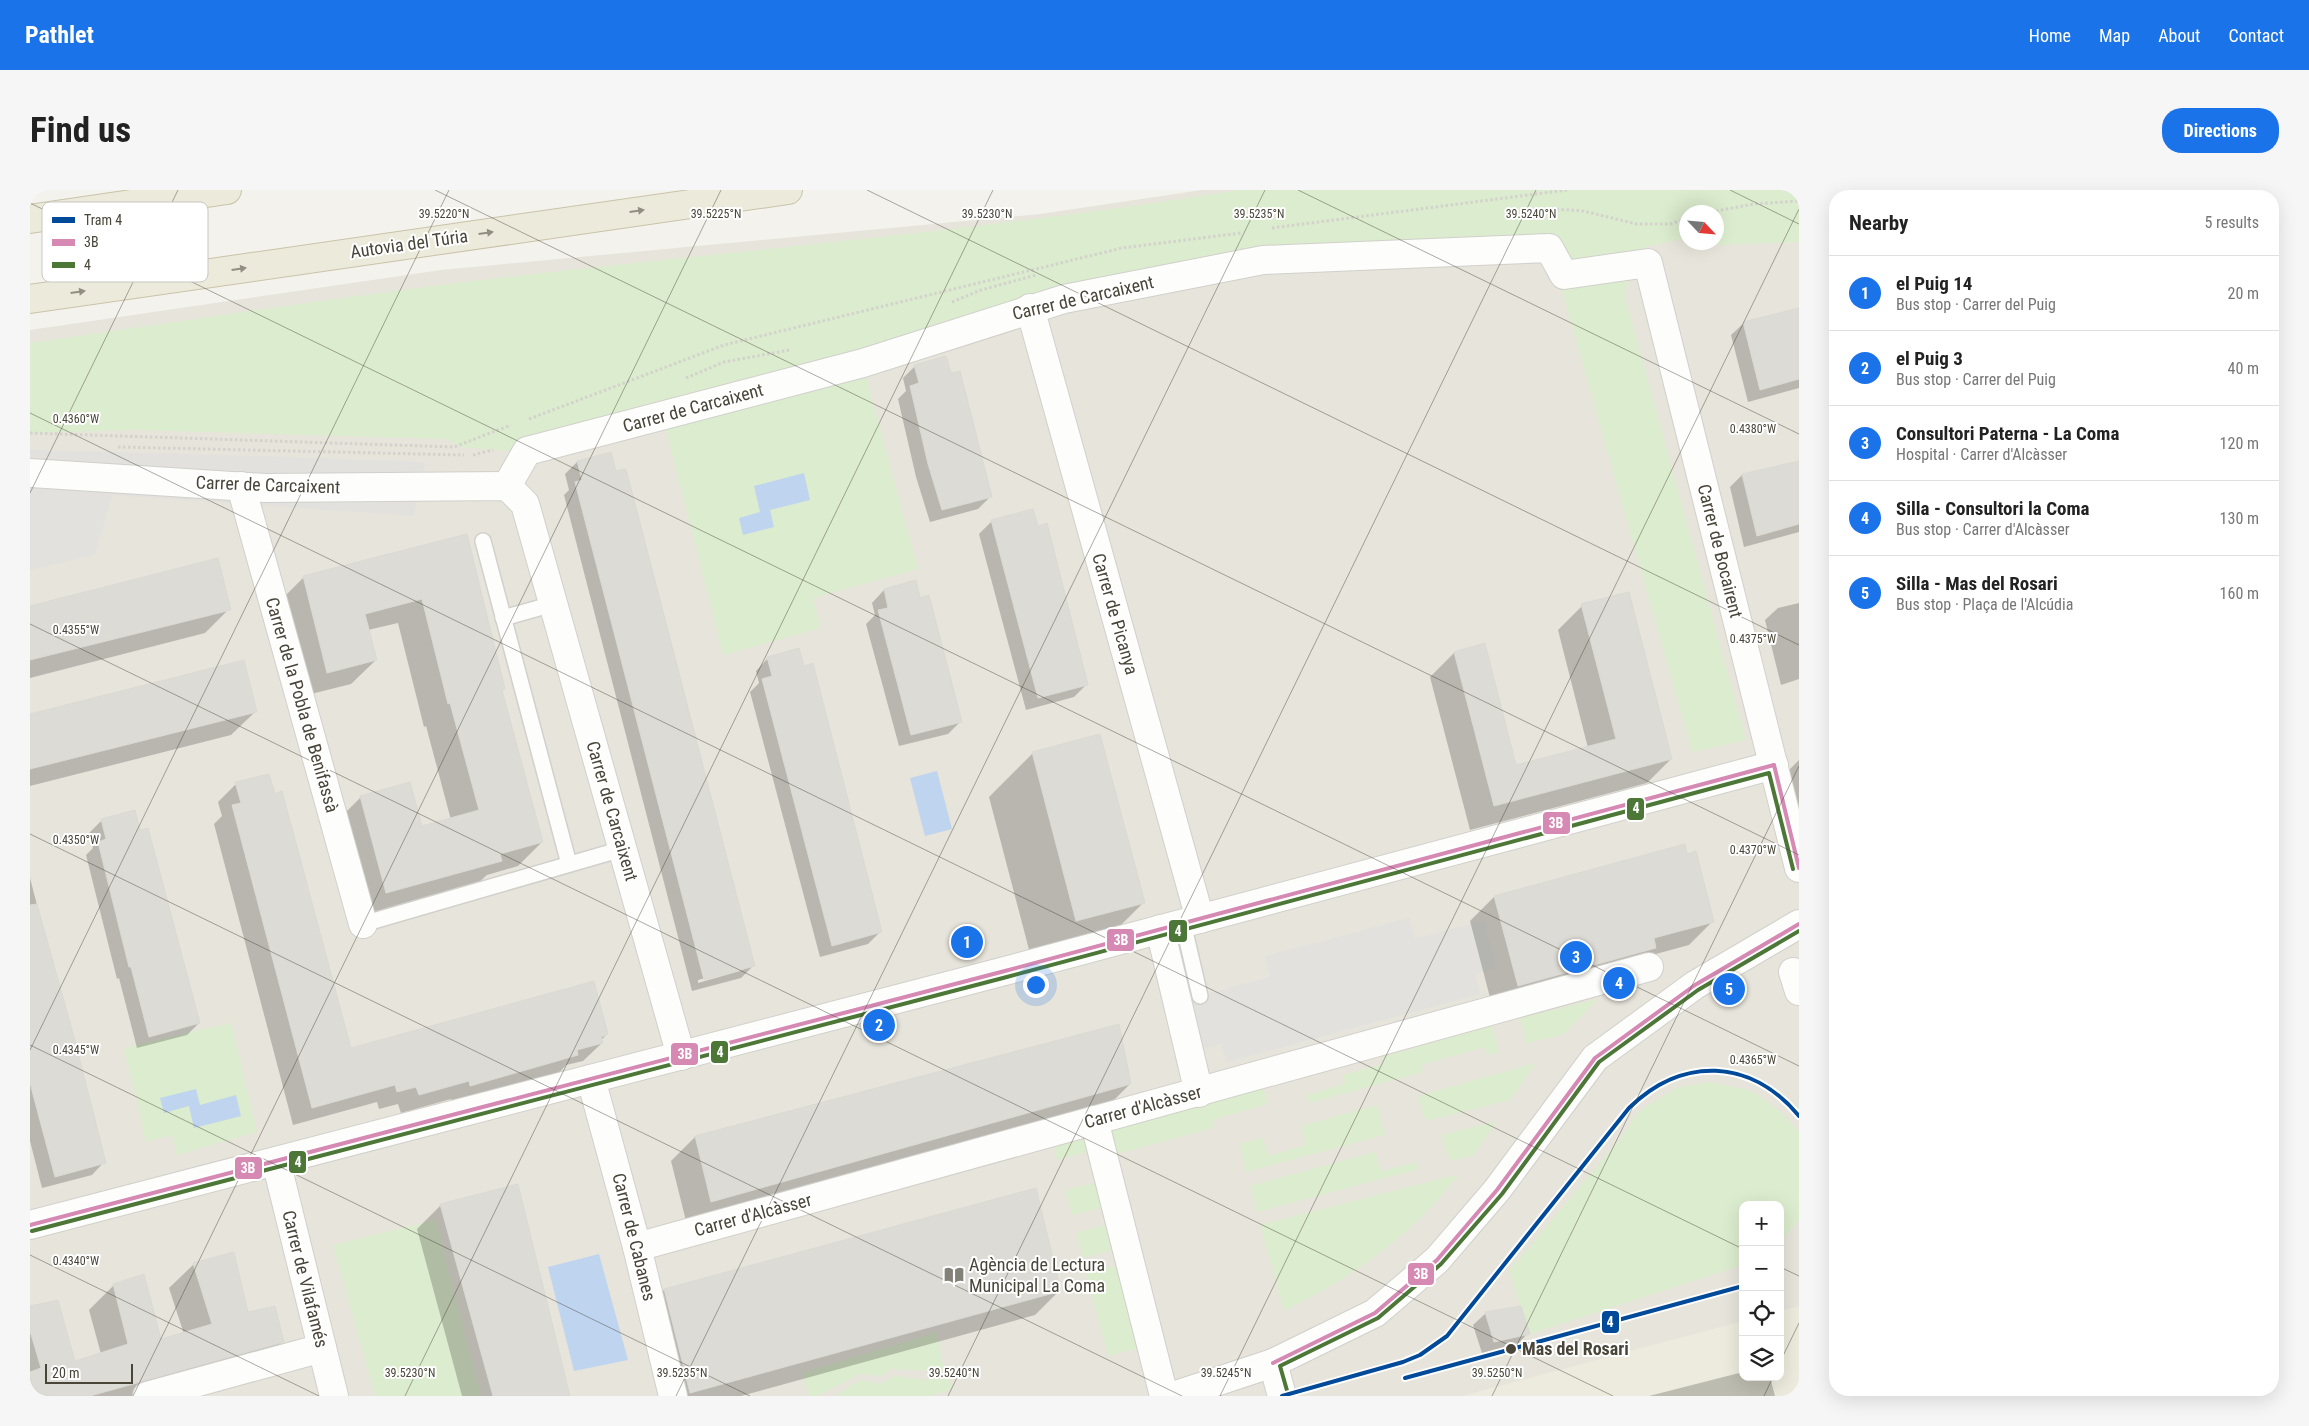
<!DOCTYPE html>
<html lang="en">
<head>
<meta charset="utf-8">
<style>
	body { margin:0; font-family:"Roboto Condensed",sans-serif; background:#f6f6f6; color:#222 }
	.controls { position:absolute; right:15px; bottom:15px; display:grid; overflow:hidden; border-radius:10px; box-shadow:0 5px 20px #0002 }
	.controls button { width:45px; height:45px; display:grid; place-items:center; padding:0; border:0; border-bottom:1px solid #e0e0e0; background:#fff; color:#222; font:25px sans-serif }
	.compass { position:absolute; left:1649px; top:15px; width:45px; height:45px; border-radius:50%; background:#fff; box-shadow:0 5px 20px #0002; rotate:116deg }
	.scale { position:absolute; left:15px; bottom:12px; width:88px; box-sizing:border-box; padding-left:5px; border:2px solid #494539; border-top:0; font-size:14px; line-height:18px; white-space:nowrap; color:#494539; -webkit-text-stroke:4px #fff; paint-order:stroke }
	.you { position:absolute; left:1005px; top:794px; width:18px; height:18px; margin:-12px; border:4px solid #fff; border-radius:50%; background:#1a73e8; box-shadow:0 0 0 8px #1a73e833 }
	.badge { display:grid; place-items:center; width:32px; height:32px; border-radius:50%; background:#1a73e8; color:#fff; font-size:16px; font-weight:700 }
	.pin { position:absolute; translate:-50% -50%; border:2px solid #fff; box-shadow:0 1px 5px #0006 }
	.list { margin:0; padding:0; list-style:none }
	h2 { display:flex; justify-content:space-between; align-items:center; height:65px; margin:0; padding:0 20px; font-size:21px }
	h2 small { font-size:16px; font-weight:400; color:#767676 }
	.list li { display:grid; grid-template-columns:32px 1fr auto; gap:15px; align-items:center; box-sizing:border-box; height:75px; padding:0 20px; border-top:1px solid #e0e0e0 }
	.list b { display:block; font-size:19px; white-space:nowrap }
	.list p { margin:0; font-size:16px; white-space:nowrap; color:#767676 }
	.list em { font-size:16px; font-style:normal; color:#767676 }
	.icon { flex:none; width:28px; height:28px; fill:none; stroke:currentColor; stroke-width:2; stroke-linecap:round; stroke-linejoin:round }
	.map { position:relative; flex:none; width:1769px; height:1206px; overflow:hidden; border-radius:20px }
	header { display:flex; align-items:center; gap:30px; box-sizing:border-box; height:70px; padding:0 25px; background:#1a73e8; color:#fff }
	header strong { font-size:24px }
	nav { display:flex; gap:28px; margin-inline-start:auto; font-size:18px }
	.intro { display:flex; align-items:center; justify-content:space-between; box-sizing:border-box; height:120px; padding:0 30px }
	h1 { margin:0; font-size:35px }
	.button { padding:12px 22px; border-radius:20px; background:#1a73e8; color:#fff; font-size:18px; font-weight:700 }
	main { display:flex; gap:30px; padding:0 30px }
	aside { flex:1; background:#fff; border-radius:20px; box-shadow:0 5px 20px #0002 }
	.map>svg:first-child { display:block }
	.residential { fill:#e7e4db; fill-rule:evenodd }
	.education { fill:#edebdd }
	.green { fill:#dcecce }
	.parking { fill:#e2e1dd }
	.water { fill:#bfd4ef }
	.shadow { fill:#0003; fill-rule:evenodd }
	.building { fill:#dddbd5; stroke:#dbd9d3 }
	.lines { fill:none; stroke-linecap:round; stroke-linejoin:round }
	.lane-casing { stroke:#d1d0cb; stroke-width:18 }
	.street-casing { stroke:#d1d0cb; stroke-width:30 }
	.highway-casing { stroke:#cac3a9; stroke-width:30 }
	.path { stroke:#d3d2cc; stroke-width:3; stroke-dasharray:2.5 2.5; stroke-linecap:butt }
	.lane { stroke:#fdfdfc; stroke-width:15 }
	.street { stroke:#fdfdfc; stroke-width:28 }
	.highway { stroke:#eceadb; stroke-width:28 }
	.bus-1-casing { stroke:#fff; stroke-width:8 }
	.bus-2-casing { stroke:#fff; stroke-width:8 }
	.bus-1 { stroke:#d589b3; stroke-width:4 }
	.bus-2 { stroke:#4c7737; stroke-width:4 }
	.tram-1-casing { stroke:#fff; stroke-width:8 }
	.tram-1 { stroke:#004a99; stroke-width:4 }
	.oneway { fill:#928f82 }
	.ticks { fill:none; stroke:#494539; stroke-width:1; stroke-opacity:0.45 }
	.stop-dot { fill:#494539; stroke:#fff; stroke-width:2 }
	.labels { text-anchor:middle; stroke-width:4; stroke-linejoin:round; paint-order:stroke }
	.street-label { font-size:18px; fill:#494539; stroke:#fff }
	.poi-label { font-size:18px; fill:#494539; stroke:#fff; text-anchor:start }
	.stop-label { font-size:18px; font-weight:bold; fill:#494539; stroke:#fff; text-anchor:start }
	.key { fill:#fff; stroke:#c8c7c4; stroke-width:1 }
	.key-label { font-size:14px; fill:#494539 }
	.ticks-label { font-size:12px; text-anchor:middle; fill:#494539; stroke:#fff; stroke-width:4; stroke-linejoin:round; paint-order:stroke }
	.line-badge { stroke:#fff; stroke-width:2 }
	.badge-label { font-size:14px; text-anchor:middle; font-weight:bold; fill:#fff }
</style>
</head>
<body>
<header>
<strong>Pathlet</strong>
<nav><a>Home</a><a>Map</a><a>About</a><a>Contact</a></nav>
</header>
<div class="intro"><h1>Find us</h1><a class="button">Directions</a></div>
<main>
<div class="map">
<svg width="1769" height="1206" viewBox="0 0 1769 1206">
	<rect width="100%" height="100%" fill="#f3f2ed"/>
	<path class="residential" d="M1172,0H1769V1206H0V140L411,80L1010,24ZM1656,22H1686V52H1656ZM1713,1015H1750V1187H1713Z"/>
	<path class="education" d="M1769,1116V1206H1432L1713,1131V1187H1750V1121Z"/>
	<g class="green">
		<path d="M1209,0H1769V52L1684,55L1681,53L1686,52V22H1656V48L1616,57L1594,103L1716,550L1662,562L1533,104L1516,52L1033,105L518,264L432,257L416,249L104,240L0,243V153C147,132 295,109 443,91C698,61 955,41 1209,0Z"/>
		<path d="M834,180L888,379L783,408L791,438L693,465L635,236Z"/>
		<path d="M1568,809L1534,844L1496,854L1490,828Z"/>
		<path d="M201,833L227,942L147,965L142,945L116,952L94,858Z"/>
		<path d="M1462,836L1469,862L1457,865L1455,857L1391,875L1393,882L1279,913L1277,905L1315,894L1313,885L1353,874L1352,867Z"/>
		<path d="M1506,873L1480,910L1396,931L1388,906Z"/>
		<path d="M1681,892L1722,901L1750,921L1769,942V1030L1750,1053V1015H1713V1075L1500,1144L1479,1081L1594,944L1608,922L1646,898Z"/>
		<path d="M1233,897L1238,914L1182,930L1183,938L1087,964L1081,938Z"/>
		<path d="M1347,915L1355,945L1216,982L1209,954L1233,948L1238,966L1275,955L1271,936Z"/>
		<path d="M1464,932L1465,934L1444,965L1420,971L1411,945Z"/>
		<path d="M1054,945L1058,962L1027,970L1023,953Z"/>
		<path d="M1345,962L1351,981L1387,972L1389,979L1227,1022L1220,996Z"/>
		<path d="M1429,984C1383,1045 1322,1088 1254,1121L1230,1035Z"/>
		<path d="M1065,993L1071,1018L1042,1025L1035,1000Z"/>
		<path d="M406,1030L451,1206H345L303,1055Z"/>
		<path d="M1075,1035L1082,1060L1053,1068L1046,1043Z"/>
		<path d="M1087,1075L1109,1158L1078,1166L1056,1083Z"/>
		<path d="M907,1142L914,1181L860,1179L853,1186L830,1184L787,1206H779L772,1183Z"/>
		<path d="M865,1186L895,1190L919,1188L923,1199L899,1206H804L830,1190L850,1194Z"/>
	</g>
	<g class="parking">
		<path d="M0,260L195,265L395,272L384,326L82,305L65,365L0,380Z"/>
		<path d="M1379,728L1385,749L1454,730L1466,778L1445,784L1450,804L1197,872L1191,854L1172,859L1158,809L1240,787L1235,766Z"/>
	</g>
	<g class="water">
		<path d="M774,283L780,310L740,320L744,337L713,345L709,328L730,322L724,296Z"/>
		<path d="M907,581L922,639L895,646L880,588Z"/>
		<path d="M166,899L170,915L206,905L211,926L164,938L159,916L134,923L130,908Z"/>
		<path d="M569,1064L598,1170L544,1181L518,1077Z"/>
	</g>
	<g class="shadow">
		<path d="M1769,122V198L1718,212L1701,145L1714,133Z"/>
		<path d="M885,176L961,306L948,319L900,332L886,287L868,209L876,201L873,188Z"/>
		<path d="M547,272L585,282L723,776L711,788L662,801L534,305L539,300L535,284ZM710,779V781L668,793V790Z"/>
		<path d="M1769,272V342L1714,357L1700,297L1712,285Z"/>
		<path d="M962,331L1007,337L1057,494L1044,507L996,520L949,344Z"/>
		<path d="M436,345L474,499L471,502L512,652L488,676L457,685L446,695L332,726L307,631L331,607L391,638L421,630L396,536L394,537L368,433L338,440L346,470L321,494L273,506L250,411L274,387Z"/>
		<path d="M885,392L931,531L918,544L869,556L836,434L845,425L842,413L854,400Z"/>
		<path d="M1769,413V489L1751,495L1735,430L1748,418Z"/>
		<path d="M1552,416L1641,569L1617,593L1440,640L1400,487L1424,463L1485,577L1558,558L1528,440Z"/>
		<path d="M0,417L199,419L175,443L0,488Z"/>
		<path d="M738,468L851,741L838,754L790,767L720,502L729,493L726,481Z"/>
		<path d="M226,521L201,545L0,596V525Z"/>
		<path d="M1003,563L1113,713L1069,757L1003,775L959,607Z"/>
		<path d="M1769,570V620L1755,624L1745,594Z"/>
		<path d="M206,594L320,859L577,844L571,850L572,853L553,871L536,875L529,883L422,913L421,909L371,923L368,914L349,919L347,912L263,935L184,634L192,626L188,612Z"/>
		<path d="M72,630L169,833L157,845L107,858L89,788L87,789L56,665L63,658L59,643Z"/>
		<path d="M1656,665L1683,731L1659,755L1615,767L1463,819L1440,731L1464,707Z"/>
		<path d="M0,688L74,972L62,985L12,998L0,951Z"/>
		<path d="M1088,835L1100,894L1076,918L657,1035L641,971L665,947Z"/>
		<path d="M1005,999L1030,1100L1005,1125L711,1206H631L610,1124L634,1100Z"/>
		<path d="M411,1015L539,1206H432L387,1039Z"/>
		<path d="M164,1074L252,1152L228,1176L123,1206H0V1118L44,1172L71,1164L59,1120L84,1095L130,1151L154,1144L139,1098Z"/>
		<path d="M1456,1123L1498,1143L1486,1156L1452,1163L1443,1135Z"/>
		<path d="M1713,1182V1187H1740L1745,1206H1619Z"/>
	</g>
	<g class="building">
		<path d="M1769,118V189L1730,200L1713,132Z"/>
		<path d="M916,166L921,183L930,181L962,307L912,320L898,274L880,196L889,193L884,175Z"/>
		<path d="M581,262L586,281L596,279L725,776L674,790L545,292L552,290L547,271Z"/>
		<path d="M1769,271V334L1727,346L1712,284Z"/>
		<path d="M1003,319L1008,336L1017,333L1058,495L1008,508L961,330Z"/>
		<path d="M437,344L475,499L472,500L513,652L470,664L472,671L356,703L330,606L380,592L392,636L449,620L420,513L418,514L392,409L335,424L347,470L297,483L273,386Z"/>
		<path d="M188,368L201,420L0,470V416Z"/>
		<path d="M886,390L890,408L899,405L932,532L881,545L848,420L858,418L854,399Z"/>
		<path d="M1599,402L1642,569L1464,616L1424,462L1455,453L1486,575L1586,549L1551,414Z"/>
		<path d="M769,458L774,476L783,473L852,742L802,756L732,489L742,486L737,467Z"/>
		<path d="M214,470L227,522L0,579V524Z"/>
		<path d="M1070,544L1115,713L1046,731L1002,562Z"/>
		<path d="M239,584L245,604L252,601L321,858L564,791L578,844L571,847L573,853L547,860L548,865L440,896L439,891L389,905L386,897L367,902L365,895L282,918L202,615L211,613L205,592Z"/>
		<path d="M105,620L110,640L118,638L170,833L119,847L101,777H99L68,652L76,649L71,629Z"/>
		<path d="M1655,654L1657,664L1666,661L1684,732L1624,748L1626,758L1488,796L1464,706Z"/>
		<path d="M7,714L44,847L76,973L25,987L0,893V715Z"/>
		<path d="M1089,834L1101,894L681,1012L665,946Z"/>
		<path d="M488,994L540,1206H463L410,1014Z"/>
		<path d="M1006,998L1031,1101L660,1203L634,1099Z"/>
		<path d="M204,1062L218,1122L245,1116L254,1152L60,1206H0V1182L11,1178L0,1141V1116L28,1110L45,1171L98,1154L83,1094L114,1084L131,1149L182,1134L163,1073Z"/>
		<path d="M1491,1116L1500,1144L1464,1152L1455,1122Z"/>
	</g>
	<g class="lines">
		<defs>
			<g id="lane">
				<path d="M453,351L539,674"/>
				<path d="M473,428L523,414"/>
				<path d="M1153,733L1170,806"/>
				<path d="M333,734L592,659"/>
			</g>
			<g id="street">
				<path d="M1000,118L1170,729"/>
				<path d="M0,283L235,298L477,296L495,314L651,866"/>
				<path d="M211,296L333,734"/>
				<path d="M477,296L497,261L833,173L1034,109L1233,70L1519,58L1534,85L1618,73L1769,678"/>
				<path d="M1130,739L1169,903"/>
				<path d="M1763,782L1769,801"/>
				<path d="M561,889L607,1057L643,1206"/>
				<path d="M1064,930L1134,1206"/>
				<path d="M246,971L304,1206"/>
				<path d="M0,1035L971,782L1744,575"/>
				<path d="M607,1057L1619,777"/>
				<path d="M1243,1173L1252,1206"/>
				<path d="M117,1206L292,1158"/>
				<path d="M1143,1206L1243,1173L1345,1123L1407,1070L1467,1000L1565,868L1665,795L1769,734"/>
			</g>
			<g id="highway">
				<path d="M0,29L197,0"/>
				<path d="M0,109L758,0"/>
			</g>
		</defs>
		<use href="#lane" class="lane-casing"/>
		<use href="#street" class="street-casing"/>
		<use href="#highway" class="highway-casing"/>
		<g class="path">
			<path d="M1681,22L1724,14L1769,11"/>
			<path d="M1498,28L1525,19L1553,21L1607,34H1640L1656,29"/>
			<path d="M1242,38L1537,0"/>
			<path d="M922,112L951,100L1006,85"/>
			<path d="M656,188L694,172L760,160"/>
			<path d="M499,229L694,155L1092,58L1211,43"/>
			<path d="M0,243L424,257L481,235"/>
			<path d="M88,257L434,265"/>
			<path d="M443,265L463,260"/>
		</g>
		<use href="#lane" class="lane"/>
		<use href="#street" class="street"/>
		<use href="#highway" class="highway"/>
		<defs>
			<g id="bus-1">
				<path d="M1744,575L1769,678"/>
				<path d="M0,1035L971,782L1744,575"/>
				<path d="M1243,1173L1345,1123L1407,1070L1467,1000L1565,868L1665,795L1769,734"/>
			</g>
			<g id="bus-2">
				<path d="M2,1041L973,788L1739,583L1763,679"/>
				<path d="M1258,1204L1250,1176L1348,1128L1411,1074L1472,1004L1569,872L1668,800L1769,741"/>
			</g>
		</defs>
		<use href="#bus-1" class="bus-1-casing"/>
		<use href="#bus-2" class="bus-2-casing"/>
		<use href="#bus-1" class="bus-1"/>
		<use href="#bus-2" class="bus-2"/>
		<defs>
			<g id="tram-1">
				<path d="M1375,1188L1713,1096"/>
				<path d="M1252,1206L1373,1172L1390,1165L1417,1146L1599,918C1652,866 1721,868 1769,926"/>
			</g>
		</defs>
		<use href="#tram-1" class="tram-1-casing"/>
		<use href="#tram-1" class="tram-1"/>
	</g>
	<defs><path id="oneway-solid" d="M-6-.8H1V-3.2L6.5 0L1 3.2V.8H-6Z" transform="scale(1.25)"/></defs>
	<g class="oneway">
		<use href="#oneway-solid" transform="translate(607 21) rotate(-8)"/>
		<use href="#oneway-solid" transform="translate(456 43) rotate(-8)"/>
		<use href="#oneway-solid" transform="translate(209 79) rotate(-8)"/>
		<use href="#oneway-solid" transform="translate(48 102) rotate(-8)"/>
	</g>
	<path class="ticks" d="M405,0L1769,665M837,0L1769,455M1268,0L1769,244M1700,0L1769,34M0,13L1769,876M0,223L1713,1059M0,303L148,0M0,434L1583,1206M0,644L1152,1206M0,855L720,1206M0,860L419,0M0,1065L289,1206M1750,1077L1769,1086M1750,1172L1769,1133M103,1206L691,0M375,1206L963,0M646,1206L1235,0M918,1206L1506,0M1190,1206L1769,19M1462,1206L1769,576M1734,1206L1743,1187"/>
	<defs>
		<symbol id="library-bare" viewBox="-9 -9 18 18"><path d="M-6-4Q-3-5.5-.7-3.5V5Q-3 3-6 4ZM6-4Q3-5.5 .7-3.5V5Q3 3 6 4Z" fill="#848278" stroke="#fff" stroke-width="2.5" paint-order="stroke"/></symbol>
	</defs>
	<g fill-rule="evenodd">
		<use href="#library-bare" x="910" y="1071" width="28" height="28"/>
	</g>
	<circle class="stop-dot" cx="1481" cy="1159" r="6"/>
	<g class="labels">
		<g class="street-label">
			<text transform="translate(379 54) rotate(-8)" y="6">Autovia del Túria</text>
			<text transform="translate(1053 108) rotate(-13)" y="6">Carrer de Carcaixent</text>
			<text transform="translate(663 218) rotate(-15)" y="6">Carrer de Carcaixent</text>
			<text transform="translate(238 295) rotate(2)" y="6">Carrer de Carcaixent</text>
			<text transform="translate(1690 361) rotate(76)" y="6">Carrer de Bocairent</text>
			<text transform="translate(1085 424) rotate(74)" y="6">Carrer de Picanya</text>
			<text transform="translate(272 515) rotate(74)" y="6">Carrer de la Pobla de Benifassà</text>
			<text transform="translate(582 621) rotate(74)" y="6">Carrer de Carcaixent</text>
			<text transform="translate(1113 917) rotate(-15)" y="6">Carrer d'Alcàsser</text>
			<text transform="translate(723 1025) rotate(-15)" y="6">Carrer d'Alcàsser</text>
			<text transform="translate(604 1047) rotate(76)" y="6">Carrer de Cabanes</text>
			<text transform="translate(275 1089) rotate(76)" y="6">Carrer de Vilafamés</text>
		</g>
		<g class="poi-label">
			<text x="939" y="1081">Agència de Lectura<tspan x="939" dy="21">Municipal La Coma</tspan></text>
		</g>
		<g class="stop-label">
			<text x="1492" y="1165">Mas del Rosari</text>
		</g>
	</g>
	<rect x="12" y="12" width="166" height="80" rx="8" class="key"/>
	<rect x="22" y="27" width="23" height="6" fill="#004a99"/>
	<rect x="22" y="49" width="23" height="7" fill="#d589b3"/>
	<rect x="22" y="72" width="23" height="6" fill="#4c7737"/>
	<g class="key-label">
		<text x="54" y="35">Tram 4</text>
		<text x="54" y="57">3B</text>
		<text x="54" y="80">4</text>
	</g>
	<g class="ticks-label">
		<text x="686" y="28">39.5225°N</text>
		<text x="957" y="28">39.5230°N</text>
		<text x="414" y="28">39.5220°N</text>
		<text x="1229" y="28">39.5235°N</text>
		<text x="1501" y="28">39.5240°N</text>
		<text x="46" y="233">0.4360°W</text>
		<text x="1723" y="243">0.4380°W</text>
		<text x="46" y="444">0.4355°W</text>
		<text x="1723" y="453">0.4375°W</text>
		<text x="46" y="654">0.4350°W</text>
		<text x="1723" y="664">0.4370°W</text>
		<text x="46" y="864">0.4345°W</text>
		<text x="1723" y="874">0.4365°W</text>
		<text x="46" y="1075">0.4340°W</text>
		<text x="380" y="1187">39.5230°N</text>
		<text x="652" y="1187">39.5235°N</text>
		<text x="924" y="1187">39.5240°N</text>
		<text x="1196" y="1187">39.5245°N</text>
		<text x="1467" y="1187">39.5250°N</text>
	</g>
	<g class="line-badge">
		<rect x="1596" y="607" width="19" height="24" rx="5" fill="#4c7737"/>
		<rect x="1512" y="621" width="29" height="24" rx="5" fill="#d589b3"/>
		<rect x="1138" y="729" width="20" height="24" rx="5" fill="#4c7737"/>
		<rect x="1076" y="738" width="29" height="24" rx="5" fill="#d589b3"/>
		<rect x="680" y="850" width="19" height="24" rx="5" fill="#4c7737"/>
		<rect x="640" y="852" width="29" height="24" rx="5" fill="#d589b3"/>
		<rect x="258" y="960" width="19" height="24" rx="5" fill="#4c7737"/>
		<rect x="204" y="966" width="29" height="24" rx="5" fill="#d589b3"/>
		<rect x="1377" y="1072" width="28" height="24" rx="5" fill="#d589b3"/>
		<rect x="1571" y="1120" width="19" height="24" rx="5" fill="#004a99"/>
	</g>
	<g class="badge-label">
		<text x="1606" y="623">4</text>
		<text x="1526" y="638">3B</text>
		<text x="1148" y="746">4</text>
		<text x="1091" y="755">3B</text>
		<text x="690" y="867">4</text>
		<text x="655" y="869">3B</text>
		<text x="268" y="977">4</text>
		<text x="218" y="983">3B</text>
		<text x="1391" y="1089">3B</text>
		<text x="1580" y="1137">4</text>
	</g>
</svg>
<div class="controls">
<button>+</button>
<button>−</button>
<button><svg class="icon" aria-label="locate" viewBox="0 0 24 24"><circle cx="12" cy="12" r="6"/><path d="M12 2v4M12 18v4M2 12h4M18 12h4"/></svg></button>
<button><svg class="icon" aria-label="layers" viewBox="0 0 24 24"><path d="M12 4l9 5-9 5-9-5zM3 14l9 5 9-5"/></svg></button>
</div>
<svg class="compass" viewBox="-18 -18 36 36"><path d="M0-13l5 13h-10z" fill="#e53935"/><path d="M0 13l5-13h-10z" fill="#767676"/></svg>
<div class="scale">20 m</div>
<div class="you"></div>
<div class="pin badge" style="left:937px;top:752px">1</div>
<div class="pin badge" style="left:849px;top:835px">2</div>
<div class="pin badge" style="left:1546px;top:767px">3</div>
<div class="pin badge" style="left:1589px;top:793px">4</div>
<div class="pin badge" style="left:1699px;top:799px">5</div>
</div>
<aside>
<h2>Nearby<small>5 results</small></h2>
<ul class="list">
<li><span class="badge">1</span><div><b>el Puig 14</b><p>Bus stop · Carrer del Puig</p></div><em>20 m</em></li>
<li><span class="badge">2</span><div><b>el Puig 3</b><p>Bus stop · Carrer del Puig</p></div><em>40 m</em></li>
<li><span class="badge">3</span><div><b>Consultori Paterna - La Coma</b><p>Hospital · Carrer d'Alcàsser</p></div><em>120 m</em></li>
<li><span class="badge">4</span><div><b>Silla - Consultori la Coma</b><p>Bus stop · Carrer d'Alcàsser</p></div><em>130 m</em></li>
<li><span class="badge">5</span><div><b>Silla - Mas del Rosari</b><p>Bus stop · Plaça de l'Alcúdia</p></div><em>160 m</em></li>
</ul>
</aside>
</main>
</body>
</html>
